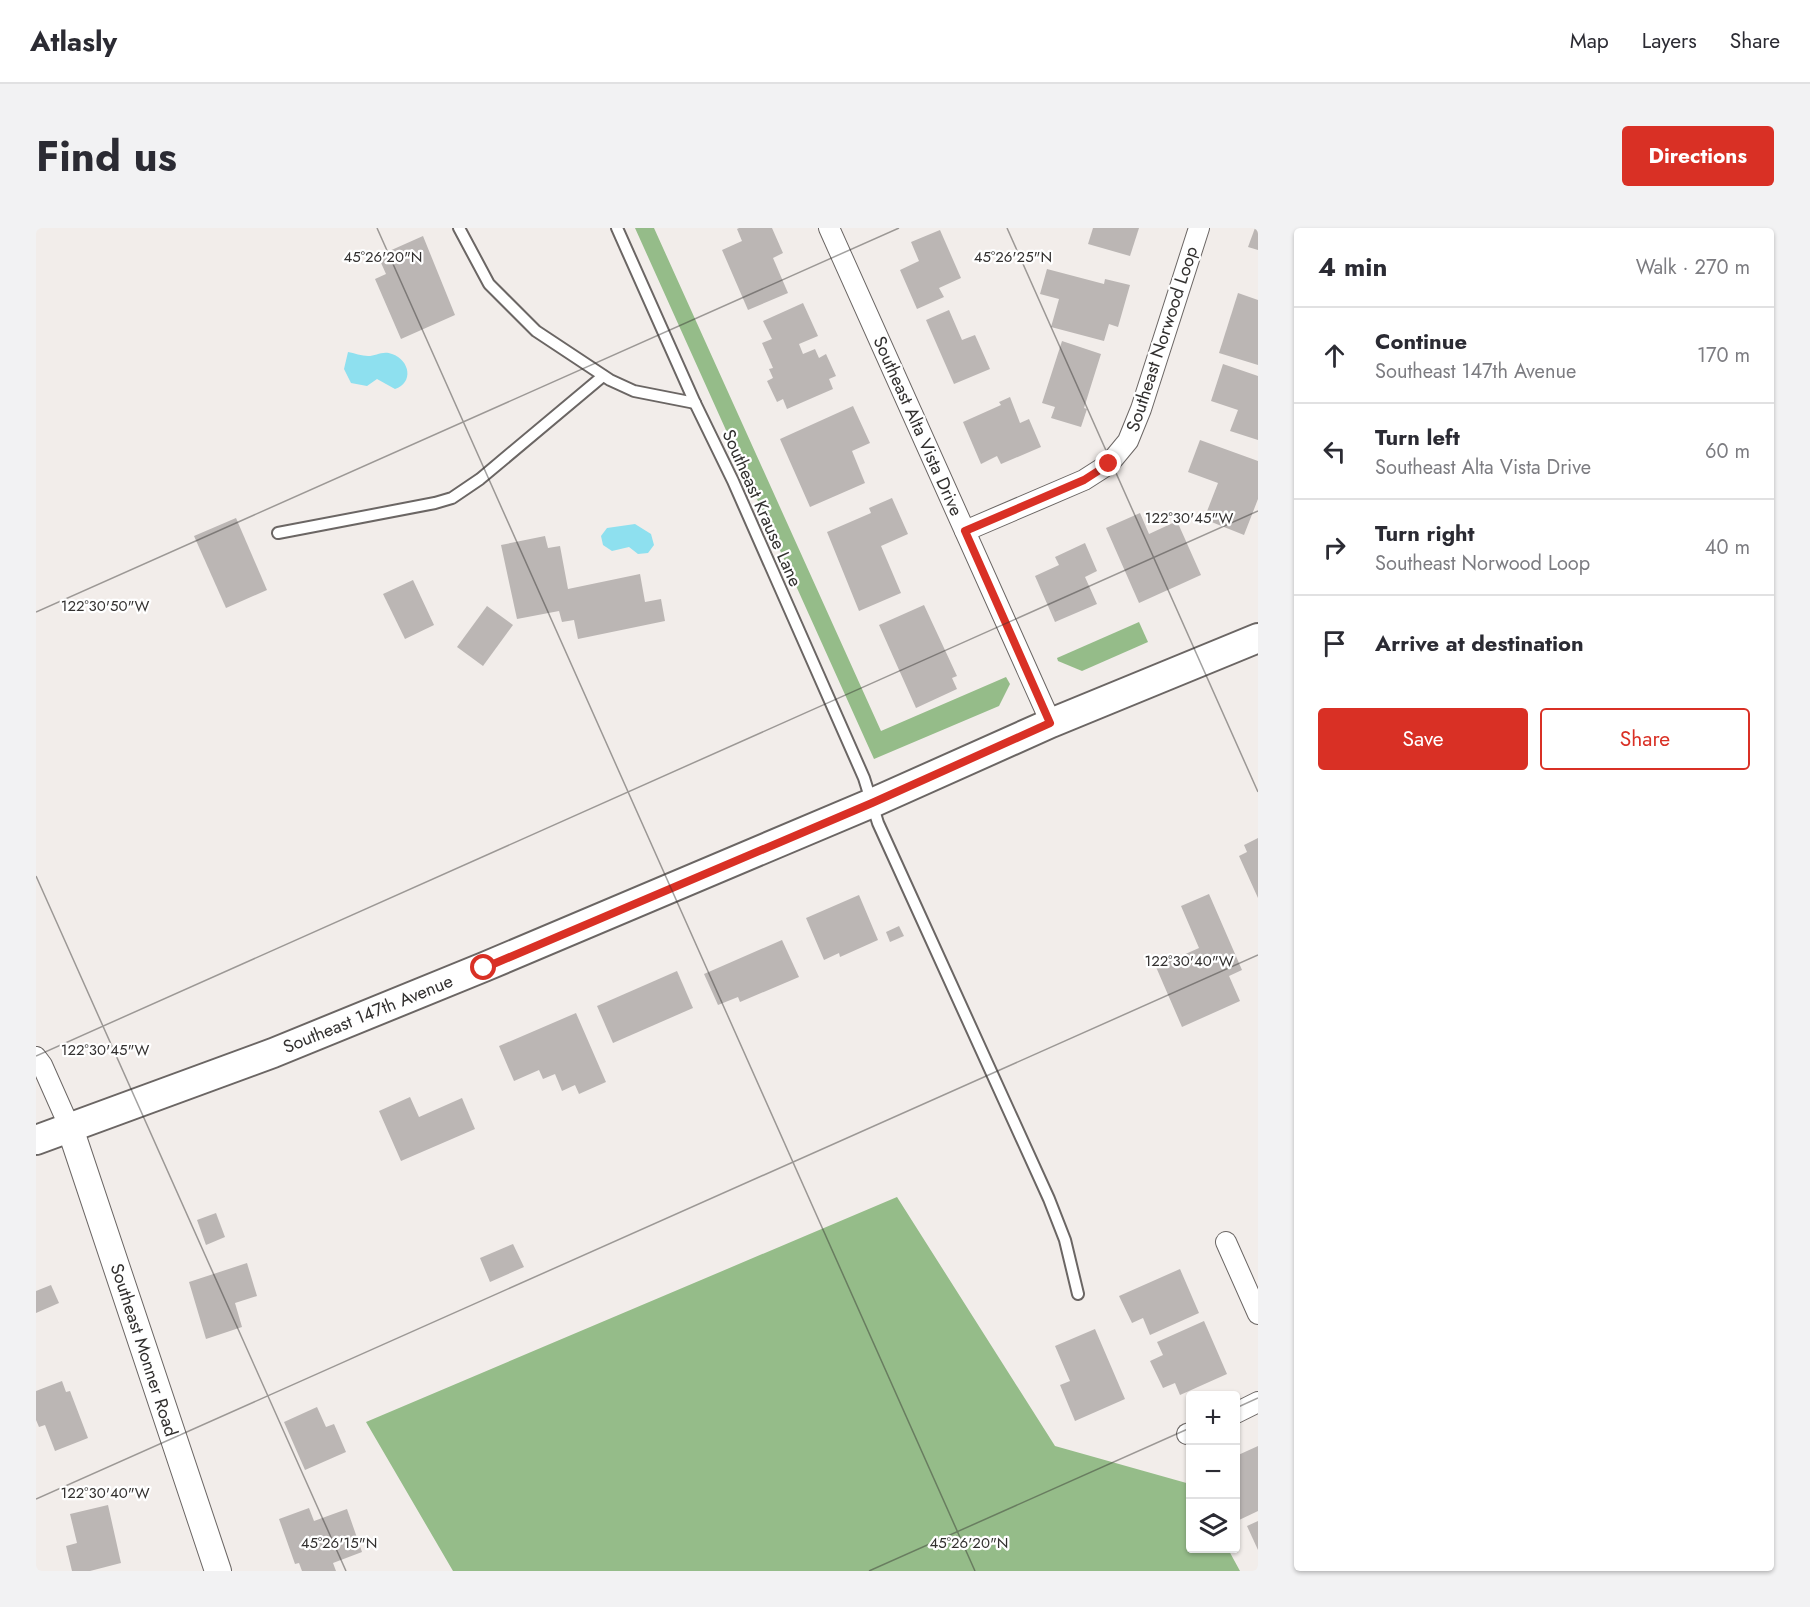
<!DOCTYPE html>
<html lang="en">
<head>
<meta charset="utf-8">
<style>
	body { margin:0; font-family:Jost,sans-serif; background:#f2f2f3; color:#2b2b33 }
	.controls { position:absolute; right:18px; bottom:18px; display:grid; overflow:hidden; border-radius:6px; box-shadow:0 2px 4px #0004 }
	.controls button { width:54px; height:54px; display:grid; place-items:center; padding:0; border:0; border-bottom:2px solid #e1e1e2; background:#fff; color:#2b2b33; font:30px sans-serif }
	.stop { position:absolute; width:18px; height:18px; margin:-14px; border:4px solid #d93025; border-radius:50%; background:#fff }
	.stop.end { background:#d93025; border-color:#fff; box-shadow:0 2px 6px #0008 }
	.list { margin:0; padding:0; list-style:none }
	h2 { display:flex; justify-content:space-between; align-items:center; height:78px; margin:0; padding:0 24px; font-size:26px }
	h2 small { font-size:20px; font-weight:400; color:#7c7c81 }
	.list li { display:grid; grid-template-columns:39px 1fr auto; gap:18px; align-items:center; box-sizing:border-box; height:96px; padding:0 24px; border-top:2px solid #e1e1e2 }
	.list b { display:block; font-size:22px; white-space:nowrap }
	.list p { margin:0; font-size:20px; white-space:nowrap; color:#7c7c81 }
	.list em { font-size:20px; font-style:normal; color:#7c7c81 }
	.actions { display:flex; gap:12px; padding:18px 24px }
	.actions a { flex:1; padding:14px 0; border:2px solid #d93025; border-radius:6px; text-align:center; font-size:21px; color:#d93025 }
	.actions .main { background:#d93025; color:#fff }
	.icon { flex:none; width:33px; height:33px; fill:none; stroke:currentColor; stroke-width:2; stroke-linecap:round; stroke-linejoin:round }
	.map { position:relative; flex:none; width:1222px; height:1343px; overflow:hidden; border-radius:6px }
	header { display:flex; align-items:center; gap:36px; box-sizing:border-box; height:84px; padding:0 30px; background:#fff; border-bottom:2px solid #e1e1e2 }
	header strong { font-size:28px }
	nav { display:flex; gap:33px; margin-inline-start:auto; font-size:21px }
	.intro { display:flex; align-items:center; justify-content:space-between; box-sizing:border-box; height:144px; padding:0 36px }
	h1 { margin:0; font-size:42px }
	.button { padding:15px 27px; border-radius:6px; background:#d93025; color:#fff; font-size:21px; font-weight:700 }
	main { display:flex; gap:36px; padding:0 36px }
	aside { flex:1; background:#fff; border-radius:6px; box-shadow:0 2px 4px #0004 }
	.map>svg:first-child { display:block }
	.forest { fill:#95bc89 }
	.water { fill:#8ee0ef }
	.building { fill:#bbb6b4 }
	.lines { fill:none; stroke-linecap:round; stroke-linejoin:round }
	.service-casing { stroke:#6b6664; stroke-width:14 }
	.minor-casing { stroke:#6b6664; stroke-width:22 }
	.tertiary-casing { stroke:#6b6664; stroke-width:28 }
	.secondary-casing { stroke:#6b6664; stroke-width:32 }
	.service { stroke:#fff; stroke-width:10 }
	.minor { stroke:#fff; stroke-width:20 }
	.tertiary { stroke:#fff; stroke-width:26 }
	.secondary { stroke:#fff; stroke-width:28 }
	.route { stroke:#d93025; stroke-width:8 }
	.ticks { fill:none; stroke:#32302f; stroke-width:1.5; stroke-opacity:0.45 }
	.labels { text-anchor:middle; stroke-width:4.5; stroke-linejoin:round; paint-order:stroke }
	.street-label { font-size:18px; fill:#32302f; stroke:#fff }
	.ticks-label { font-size:15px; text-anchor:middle; fill:#32302f; stroke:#fff; stroke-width:4.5; stroke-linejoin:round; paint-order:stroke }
</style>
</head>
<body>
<header>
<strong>Atlasly</strong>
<nav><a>Map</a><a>Layers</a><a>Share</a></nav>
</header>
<div class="intro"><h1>Find us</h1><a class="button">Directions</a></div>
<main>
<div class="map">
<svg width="1222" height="1343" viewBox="0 0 1222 1343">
	<rect width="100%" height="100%" fill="#f2edea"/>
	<g class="forest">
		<path d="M599,0H618L845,503L970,449L974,456L963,478L838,531Z"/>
		<path d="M1103,394L1112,414L1046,443L1022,433L1021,430Z"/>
		<path d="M861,969L1019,1218L1154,1256V1320L1192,1321L1204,1343H417L330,1194Z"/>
	</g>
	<g class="water">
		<path d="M312,124C318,125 326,128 332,128C340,128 347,122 356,126C374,132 378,155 359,161L341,151L331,158L315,155L308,141Z"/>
		<path d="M599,296L615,306L618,317L612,325L602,326L593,319L576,323L567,317L565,308L571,300Z"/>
	</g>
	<g class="building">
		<path d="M703,0H736L747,25L737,30L752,65L712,82L686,22L706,13L701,1Z"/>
		<path d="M1057,0H1103L1094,28L1052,16Z"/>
		<path d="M1219,0H1222V22L1212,19Z"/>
		<path d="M904,2L925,50L903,60L908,69L881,81L864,42L883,33L875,14Z"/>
		<path d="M387,8L419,87L365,111L339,51L350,46L342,28Z"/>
		<path d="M1011,41L1068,56L1069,51L1094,57L1082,99L1073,96L1068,113L1015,99L1023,71L1004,66Z"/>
		<path d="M1202,65L1222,72V137L1183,125Z"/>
		<path d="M767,75L782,108L763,116L767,126L779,121L783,130L790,126L800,148L793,151L797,161L751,181L747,171L741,174L731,153L737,150L733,141L737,140L726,115L736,111L727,93Z"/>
		<path d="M913,82L926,112L939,107L954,141L918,156L890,92Z"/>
		<path d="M1026,113L1065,126L1048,180L1051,181L1045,199L1015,190L1019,179L1006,175Z"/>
		<path d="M1187,136L1222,148V212L1194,203L1202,182L1175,173Z"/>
		<path d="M974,169L984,195L993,191L1005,219L965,236L961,228L945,236L927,194L965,177L963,174Z"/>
		<path d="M817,178L834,215L816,223L829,255L774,279L744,211Z"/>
		<path d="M1164,212L1222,233V271L1208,307L1168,291L1182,255L1152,244Z"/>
		<path d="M856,270L872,306L845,318L865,365L823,383L791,304L835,285L833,280Z"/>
		<path d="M1104,285L1113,306L1141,293L1165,347L1103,375L1070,300Z"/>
		<path d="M200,290L231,362L190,380L158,308Z"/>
		<path d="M509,308L512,320L524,318L532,361L604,346L609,374L625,371L629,393L542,411L538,392L526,394L523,383L481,391L465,317Z"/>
		<path d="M1049,315L1061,343L1049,349L1061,376L1019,394L999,348L1023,337L1019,329Z"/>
		<path d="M377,352L398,397L369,411L347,366Z"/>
		<path d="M888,377L921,448L916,450L921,461L880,480L843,397Z"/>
		<path d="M451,378L477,397L447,438L421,419Z"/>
		<path d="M1222,610V670L1203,628L1211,624L1208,617Z"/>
		<path d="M1173,666L1206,742L1193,748L1204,773L1146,799L1120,739L1163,720L1145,678Z"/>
		<path d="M823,667L842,712L804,729L803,725L788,732L770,690Z"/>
		<path d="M863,698L868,708L854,714L850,704Z"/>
		<path d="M746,712L763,749L704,774L702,769L682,777L668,746Z"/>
		<path d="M641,743L657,780L577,815L561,778Z"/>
		<path d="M540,785L570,854L543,866L539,857L526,863L519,846L507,851L503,842L478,853L463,818Z"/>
		<path d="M374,869L383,889L426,870L439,901L365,933L343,883Z"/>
		<path d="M180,985L189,1009L170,1017L161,992Z"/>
		<path d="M477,1016L488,1039L454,1054L444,1030Z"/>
		<path d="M211,1035L221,1068L199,1075L206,1099L170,1111L153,1054Z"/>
		<path d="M1144,1041L1163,1085L1114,1107L1107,1090L1096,1095L1083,1068Z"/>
		<path d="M15,1057L23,1075L0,1085V1063Z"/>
		<path d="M1168,1093L1191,1146L1144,1167L1139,1155L1127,1160L1114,1133L1127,1127L1121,1114Z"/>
		<path d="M1059,1101L1089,1171L1039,1193L1024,1157L1034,1153L1019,1118Z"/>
		<path d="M26,1153L30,1164L34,1163L52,1210L19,1223L9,1197L3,1199L0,1192V1163Z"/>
		<path d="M281,1179L290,1199L298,1196L310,1224L269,1242L248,1194Z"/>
		<path d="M1222,1218V1283L1201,1293L1200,1228Z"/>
		<path d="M72,1277L85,1335L54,1343H36L30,1318L41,1315L34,1286Z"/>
		<path d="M273,1280L278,1293L311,1281L326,1324L297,1335L300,1343H266L263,1335L259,1336L243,1291Z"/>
		<path d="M1222,1293V1322L1211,1298Z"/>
	</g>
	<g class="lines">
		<defs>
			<g id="service">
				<path d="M423,0L453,56L500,103L574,152L598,163L659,175"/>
				<path d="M581,0L659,175L697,253L828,550L842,595L1013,971L1029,1012L1042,1066"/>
				<path d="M242,305L399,275L416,270L444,251L567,148"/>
			</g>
			<g id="minor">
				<path d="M793,0L1015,495"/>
				<path d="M929,303L1048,252L1073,236L1092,213L1105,181L1163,0"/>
				<path d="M0,829L6,837L34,900"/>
				<path d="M1190,1014L1222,1086"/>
				<path d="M1200,1185L1222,1174"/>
				<path d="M1151,1206L1154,1205"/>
			</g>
			<path id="tertiary" d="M34,900L182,1343"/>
			<path id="secondary" d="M0,912L237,825L448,739L836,575L1015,495L1222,410"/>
		</defs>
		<use href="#service" class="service-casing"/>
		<use href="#minor" class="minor-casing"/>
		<use href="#tertiary" class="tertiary-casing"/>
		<use href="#secondary" class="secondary-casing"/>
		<use href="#service" class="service"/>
		<use href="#minor" class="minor"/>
		<use href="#tertiary" class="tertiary"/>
		<use href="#secondary" class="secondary"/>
	</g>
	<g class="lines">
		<path class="route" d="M448,740L836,575L1014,495L929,303L1048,252L1073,236"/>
	</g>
	<path class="ticks" d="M341,0L939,1343M971,0L1222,564M0,384L863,0M0,648L310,1343M0,828L1222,283M1200,1180L1222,1170M0,1271L1222,727M833,1343L1154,1200"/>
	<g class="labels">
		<g class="street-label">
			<text transform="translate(1126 111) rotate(-72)" y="6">Southeast Norwood Loop</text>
			<text transform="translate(882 198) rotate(66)" y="6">Southeast Alta Vista Drive</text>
			<text transform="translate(726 280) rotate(66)" y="6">Southeast Krause Lane</text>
			<text transform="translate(332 786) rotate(-22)" y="6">Southeast 147th Avenue</text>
			<text transform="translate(108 1122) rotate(72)" y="6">Southeast Monner Road</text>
		</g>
	</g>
	<g class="ticks-label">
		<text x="977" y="34">45°26'25"N</text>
		<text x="347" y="34">45°26'20"N</text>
		<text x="1153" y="295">122°30'45"W</text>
		<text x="69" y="383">122°30'50"W</text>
		<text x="1153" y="738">122°30'40"W</text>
		<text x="69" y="827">122°30'45"W</text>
		<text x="69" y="1270">122°30'40"W</text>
		<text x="303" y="1320">45°26'15"N</text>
		<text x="933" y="1320">45°26'20"N</text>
	</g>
</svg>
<div class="controls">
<button>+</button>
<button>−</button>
<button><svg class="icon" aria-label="layers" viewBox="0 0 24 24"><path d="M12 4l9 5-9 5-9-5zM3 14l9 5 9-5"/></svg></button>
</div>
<div class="stop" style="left:448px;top:740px"></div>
<div class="stop end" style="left:1073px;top:236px"></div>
</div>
<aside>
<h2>4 min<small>Walk · 270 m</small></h2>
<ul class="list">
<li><svg class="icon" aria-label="ahead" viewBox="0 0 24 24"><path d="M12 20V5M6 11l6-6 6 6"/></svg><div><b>Continue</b><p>Southeast 147th Avenue</p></div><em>170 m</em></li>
<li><svg class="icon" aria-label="left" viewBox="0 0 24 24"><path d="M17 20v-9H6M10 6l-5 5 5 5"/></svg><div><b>Turn left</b><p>Southeast Alta Vista Drive</p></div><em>60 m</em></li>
<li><svg class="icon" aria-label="right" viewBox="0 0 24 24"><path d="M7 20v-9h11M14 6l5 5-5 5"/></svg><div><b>Turn right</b><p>Southeast Norwood Loop</p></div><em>40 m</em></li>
<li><svg class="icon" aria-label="arrive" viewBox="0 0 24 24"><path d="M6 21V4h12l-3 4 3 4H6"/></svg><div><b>Arrive at destination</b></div></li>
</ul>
<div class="actions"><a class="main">Save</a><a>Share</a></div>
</aside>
</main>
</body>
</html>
